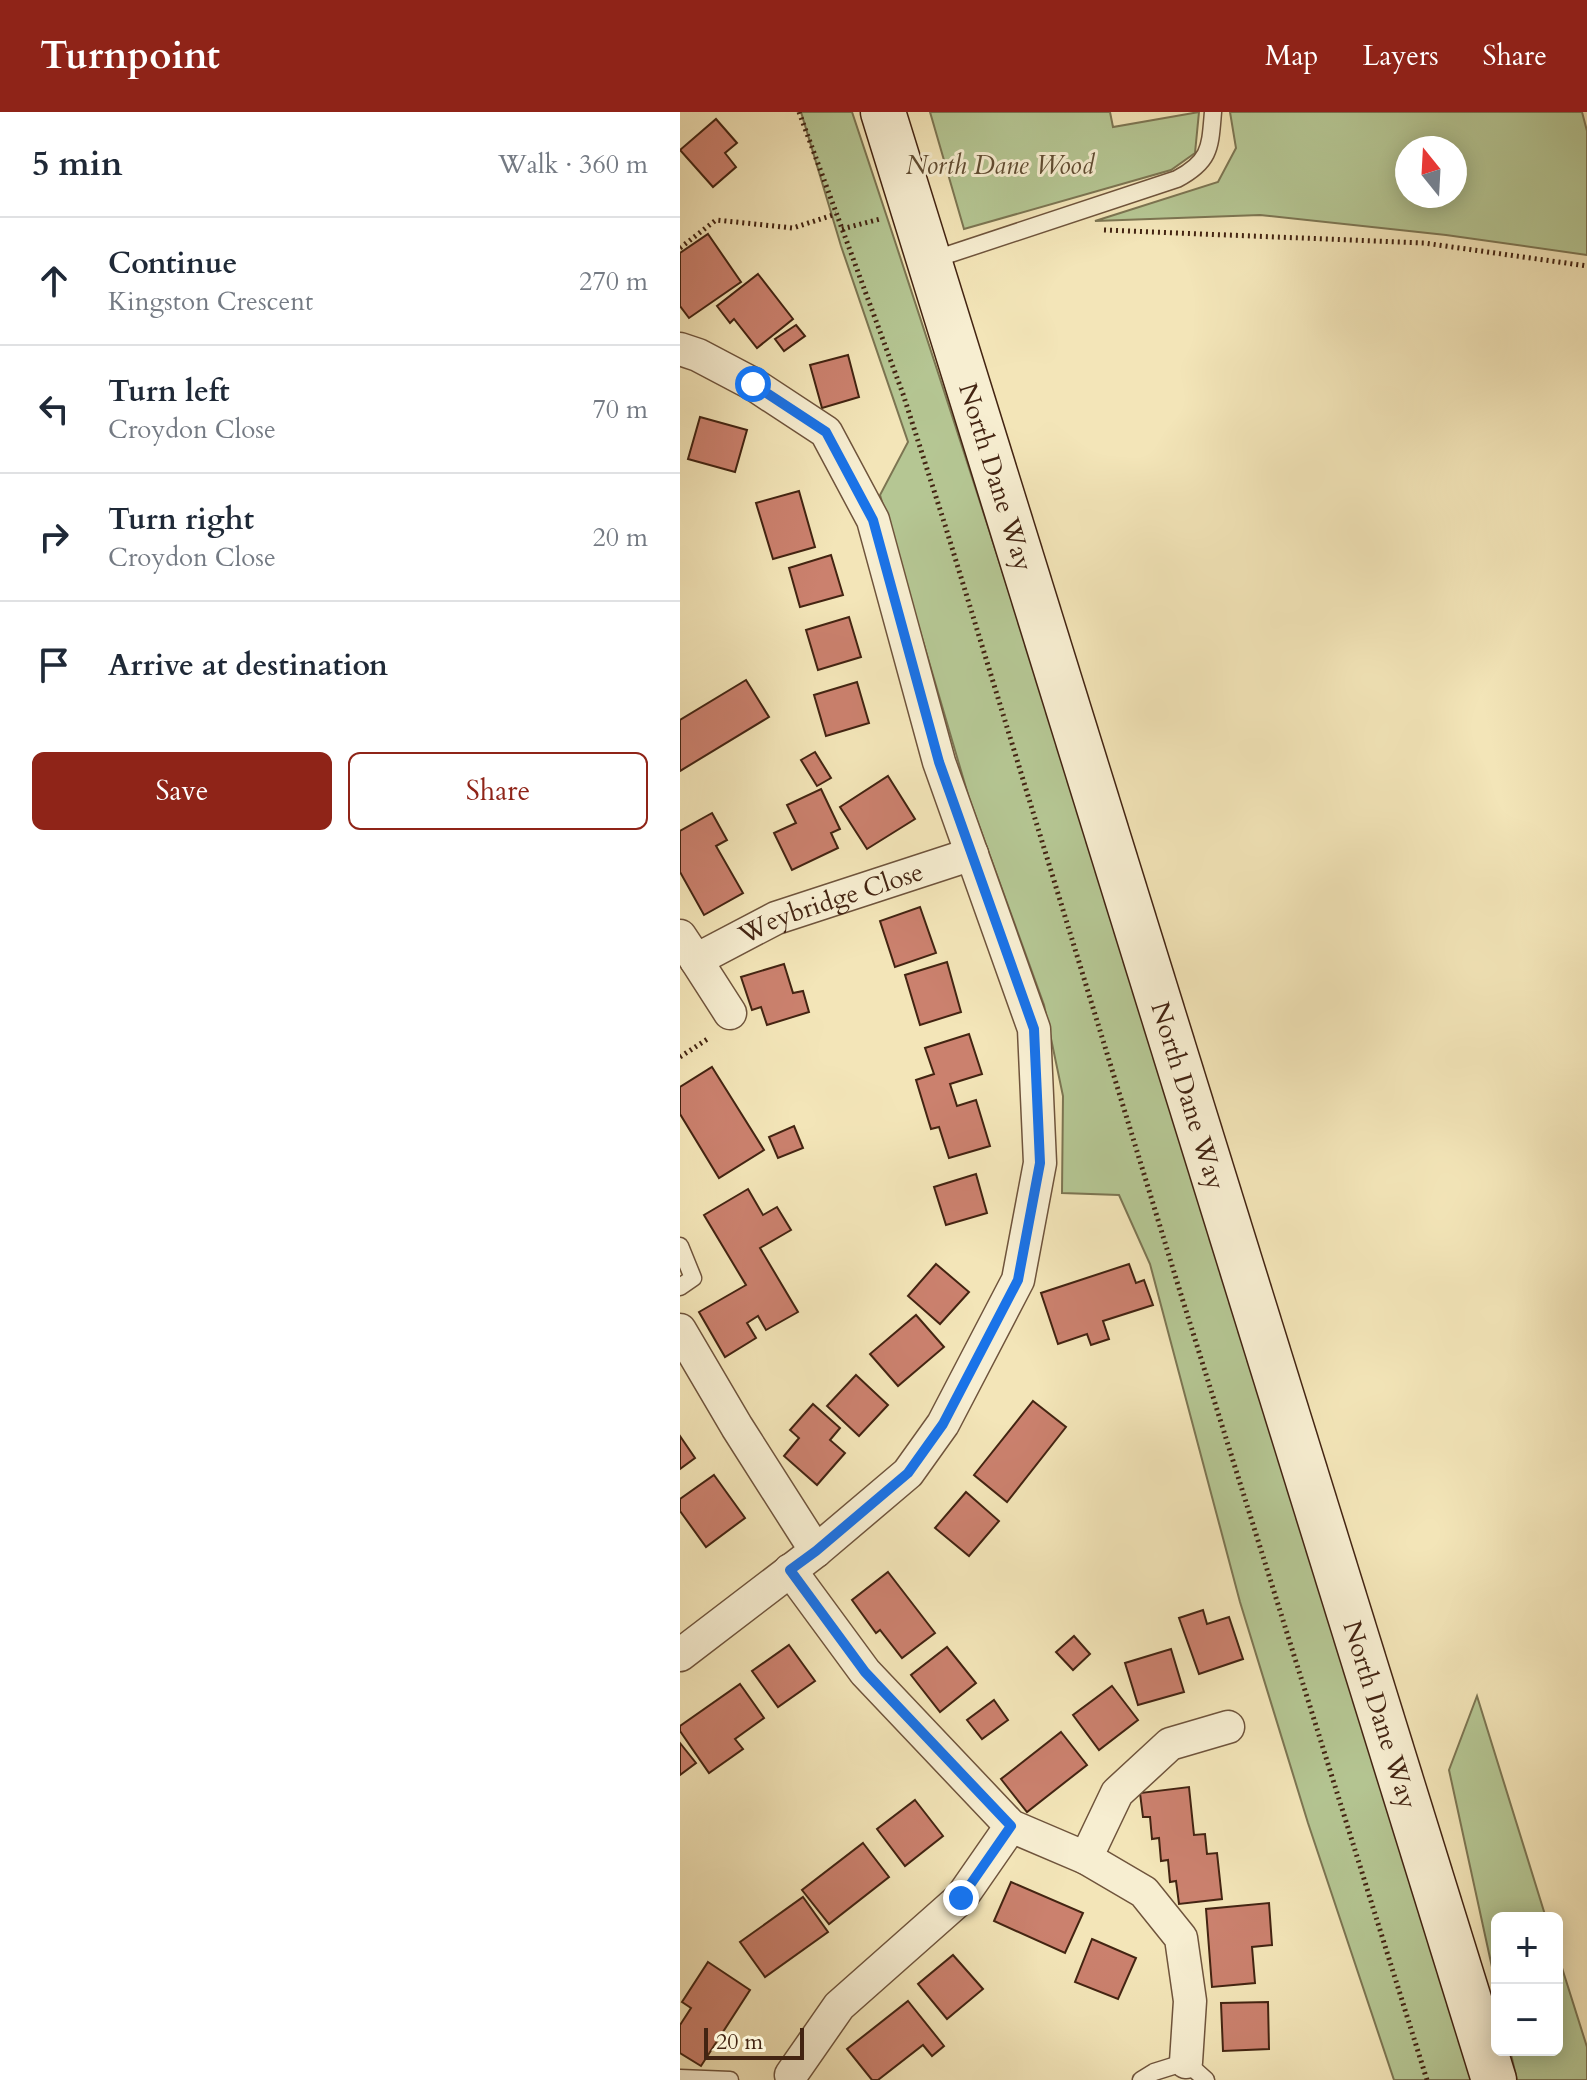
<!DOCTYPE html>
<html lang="en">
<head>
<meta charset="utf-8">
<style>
	body { margin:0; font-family:Cardo,serif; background:#f2f2f3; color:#1f2937 }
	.controls { position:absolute; right:24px; bottom:24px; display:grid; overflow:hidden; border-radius:12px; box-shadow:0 4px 20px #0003 }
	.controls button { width:72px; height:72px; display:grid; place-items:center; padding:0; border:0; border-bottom:2px solid #e0e1e3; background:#fff; color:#1f2937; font:40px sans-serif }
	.compass { position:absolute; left:715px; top:24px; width:72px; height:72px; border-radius:50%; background:#fff; box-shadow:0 4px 20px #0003; rotate:342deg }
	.scale { position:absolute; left:24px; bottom:20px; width:100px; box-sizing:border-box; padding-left:8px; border:4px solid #432412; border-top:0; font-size:22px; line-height:28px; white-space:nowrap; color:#432412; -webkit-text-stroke:6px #f7eed1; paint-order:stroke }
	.stop { position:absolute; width:24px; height:24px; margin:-18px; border:6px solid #1a73e8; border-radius:50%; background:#fff }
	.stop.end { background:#1a73e8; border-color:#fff; box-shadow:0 2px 8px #0008 }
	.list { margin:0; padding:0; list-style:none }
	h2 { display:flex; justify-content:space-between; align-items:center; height:104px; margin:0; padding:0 32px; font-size:34px }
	h2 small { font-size:26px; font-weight:400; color:#747a83 }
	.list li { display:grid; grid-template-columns:52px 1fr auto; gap:24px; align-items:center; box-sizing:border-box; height:128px; padding:0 32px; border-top:2px solid #e0e1e3 }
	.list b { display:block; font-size:30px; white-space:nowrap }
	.list p { margin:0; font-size:26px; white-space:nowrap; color:#747a83 }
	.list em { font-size:26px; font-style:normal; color:#747a83 }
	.actions { display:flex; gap:16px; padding:24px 32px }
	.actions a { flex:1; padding:18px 0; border:2px solid #8f2418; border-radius:12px; text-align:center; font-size:28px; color:#8f2418 }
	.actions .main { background:#8f2418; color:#fff }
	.icon { flex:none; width:44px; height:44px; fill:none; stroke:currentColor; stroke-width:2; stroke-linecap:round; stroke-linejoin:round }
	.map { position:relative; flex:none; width:907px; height:1968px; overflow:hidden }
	header { display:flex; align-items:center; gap:48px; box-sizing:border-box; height:112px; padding:0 40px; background:#8f2418; color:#fff }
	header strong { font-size:38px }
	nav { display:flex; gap:44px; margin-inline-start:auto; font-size:28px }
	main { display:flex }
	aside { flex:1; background:#fff }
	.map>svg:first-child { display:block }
	.green { fill:#b5c693; stroke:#7c7552; stroke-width:2; fill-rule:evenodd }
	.building { fill:#cb816e; stroke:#432412; stroke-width:2 }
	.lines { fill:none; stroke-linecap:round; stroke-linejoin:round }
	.lane-casing { stroke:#6f543c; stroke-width:19 }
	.street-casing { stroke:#6f543c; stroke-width:35 }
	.secondary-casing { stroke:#432412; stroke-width:47 }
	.path { stroke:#432412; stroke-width:5; stroke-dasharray:2 4; stroke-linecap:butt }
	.lane { stroke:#f7eed1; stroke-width:16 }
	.street { stroke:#f7eed1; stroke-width:32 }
	.secondary { stroke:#f7eed1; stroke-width:44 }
	.route { stroke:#1a73e8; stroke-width:10 }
	.labels { text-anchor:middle; stroke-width:6; stroke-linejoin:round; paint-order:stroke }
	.park-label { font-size:26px; font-style:italic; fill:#604c32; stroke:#f7eed1 }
	.street-label { font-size:26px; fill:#432412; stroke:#f7eed1 }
</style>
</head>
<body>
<header>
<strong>Turnpoint</strong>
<nav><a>Map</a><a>Layers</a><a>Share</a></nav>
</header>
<main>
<aside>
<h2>5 min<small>Walk · 360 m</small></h2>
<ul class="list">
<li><svg class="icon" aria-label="ahead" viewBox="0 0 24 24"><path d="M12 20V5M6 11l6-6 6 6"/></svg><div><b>Continue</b><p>Kingston Crescent</p></div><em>270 m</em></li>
<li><svg class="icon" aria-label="left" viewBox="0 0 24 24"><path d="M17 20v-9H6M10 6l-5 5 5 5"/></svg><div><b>Turn left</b><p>Croydon Close</p></div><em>70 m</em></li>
<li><svg class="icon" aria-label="right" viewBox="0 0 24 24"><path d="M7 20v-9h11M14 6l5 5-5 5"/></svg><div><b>Turn right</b><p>Croydon Close</p></div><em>20 m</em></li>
<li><svg class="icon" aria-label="arrive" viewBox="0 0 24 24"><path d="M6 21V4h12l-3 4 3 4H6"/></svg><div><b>Arrive at destination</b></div></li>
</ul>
<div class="actions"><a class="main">Save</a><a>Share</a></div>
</aside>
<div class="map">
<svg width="907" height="1968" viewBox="0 0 907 1968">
	<rect width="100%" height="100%" fill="#f3e5b8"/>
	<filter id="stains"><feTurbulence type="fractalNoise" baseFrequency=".0025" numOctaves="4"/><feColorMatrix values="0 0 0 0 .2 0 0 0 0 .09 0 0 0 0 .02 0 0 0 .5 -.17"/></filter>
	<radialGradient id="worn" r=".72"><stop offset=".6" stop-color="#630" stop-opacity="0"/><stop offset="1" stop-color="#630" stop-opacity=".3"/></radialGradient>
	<g class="green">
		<path d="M121,0H172C390,652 589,1311 793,1968H714L628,1711L560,1490L470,1152L439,1083L382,1081L383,984L364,893L289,686L200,383L228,330L161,134Z"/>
		<path d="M250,0H430L433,15L519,0L515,41L491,58L284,117Z"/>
		<path d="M550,0H902L907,19V143L766,123L580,103L415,109L538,70L556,36ZM775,36V84H727V36Z"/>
		<path d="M797,1584L866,1806H817V1878L769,1658Z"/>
		<path d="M877,1840L907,1935V1968H837L830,1938H877Z"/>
	</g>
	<g class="building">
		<path d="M36,7L57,31L45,41L56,55L33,75L0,38Z"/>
		<path d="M28,122L61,170L9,206L0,194V141Z"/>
		<path d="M78,162L113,207L77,236L54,207L50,211L37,194Z"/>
		<path d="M116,213L125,224L104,239L95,227Z"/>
		<path d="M168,243L179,285L142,296L130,253Z"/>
		<path d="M20,305L67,318L55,360L8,347Z"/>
		<path d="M119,379L135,435L93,447L76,391Z"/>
		<path d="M151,443L163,483L120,495L109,456Z"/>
		<path d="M169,505L181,545L138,558L126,518Z"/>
		<path d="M66,568L89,605L0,659V608Z"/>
		<path d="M177,570L189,611L146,624L134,583Z"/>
		<path d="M135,640L151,666L137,674L121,648Z"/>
		<path d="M208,664L235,707L187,737L160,695Z"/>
		<path d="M141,677L160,717L151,721L158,736L112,758L94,721L116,711L107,693Z"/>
		<path d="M32,701L47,728L36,734L63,781L24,803L0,760V719Z"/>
		<path d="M240,795L256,841L215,855L200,809Z"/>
		<path d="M267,850L281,900L240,913L225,863Z"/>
		<path d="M104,852L113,881L123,879L129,900L87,913L81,895L72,898L61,865Z"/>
		<path d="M289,922L302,962L270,972L277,994L296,988L310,1034L269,1046L259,1015L251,1017L236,968L254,962L245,936Z"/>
		<path d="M32,955L84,1038L39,1066L0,1002V975Z"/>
		<path d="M114,1014L123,1036L98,1046L89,1025Z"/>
		<path d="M296,1062L307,1101L266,1113L254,1075Z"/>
		<path d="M68,1077L83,1103L97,1095L111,1118L80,1136L118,1200L86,1218L78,1204L67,1211L76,1226L45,1245L19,1200L66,1173L24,1103Z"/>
		<path d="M256,1152L289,1180L260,1212L228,1184Z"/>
		<path d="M449,1152L456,1171L464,1168L473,1193L423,1209L429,1227L411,1233L407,1222L378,1232L361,1181Z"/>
		<path d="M236,1203L264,1235L218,1274L190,1242Z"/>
		<path d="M176,1263L208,1293L179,1324L147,1294Z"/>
		<path d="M353,1289L386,1315L327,1390L294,1363Z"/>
		<path d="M133,1292L160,1316L150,1328L165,1341L137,1373L104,1344L119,1326L110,1318Z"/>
		<path d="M0,1324L15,1346L0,1357Z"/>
		<path d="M34,1363L65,1406L26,1435L0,1399V1387Z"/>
		<path d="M286,1380L319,1409L289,1444L255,1416Z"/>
		<path d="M208,1460L255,1521L222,1546L200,1518L196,1521L172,1488Z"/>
		<path d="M523,1498L527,1512L549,1505L563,1547L519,1562L499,1506Z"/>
		<path d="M394,1524L410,1542L393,1558L376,1540Z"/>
		<path d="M109,1533L135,1569L98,1595L72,1559Z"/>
		<path d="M267,1535L296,1571L260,1600L231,1563Z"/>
		<path d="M491,1537L504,1580L458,1593L445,1551Z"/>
		<path d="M60,1572L84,1606L55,1627L63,1637L29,1661L0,1619V1614Z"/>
		<path d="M432,1574L458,1608L419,1638L393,1603Z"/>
		<path d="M314,1588L328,1608L302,1627L287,1608Z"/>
		<path d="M381,1620L407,1653L347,1700L321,1667Z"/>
		<path d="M0,1631L16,1651L0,1663Z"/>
		<path d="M509,1675L514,1723L525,1722L527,1742L537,1741L542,1787L499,1792L496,1769L490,1770L488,1748L481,1749L479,1726L472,1727L470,1705H463L460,1681Z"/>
		<path d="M235,1688L263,1724L225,1754L197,1717Z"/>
		<path d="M183,1731L209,1765L149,1812L122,1778Z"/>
		<path d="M331,1770L403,1801L385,1841L314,1809Z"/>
		<path d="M123,1785L148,1820L85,1865L60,1830Z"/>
		<path d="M589,1791L592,1833L572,1835L575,1871L532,1875L526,1797Z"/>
		<path d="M412,1827L456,1846L438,1887L395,1870Z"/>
		<path d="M273,1843L303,1877L267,1907L238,1872Z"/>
		<path d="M28,1850L70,1878L21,1954L0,1941V1913L11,1896L2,1890Z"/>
		<path d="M228,1889L264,1934L252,1944L243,1933L198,1968H192L167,1937Z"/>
		<path d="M588,1890L589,1937L543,1939L541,1891Z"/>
	</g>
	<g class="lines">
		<defs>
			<g id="lane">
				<path d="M252,148L497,67C531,49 530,35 533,0"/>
				<path d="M0,1134L13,1166L0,1175"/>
				<path d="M0,1966L50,1968"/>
				<path d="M461,1968L474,1960L506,1950L526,1968"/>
			</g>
			<g id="street">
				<path d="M0,237L18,243L73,272L146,320L193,408L259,650L354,917L360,1051L338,1168L263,1312L228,1361L136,1439L0,1543"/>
				<path id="s1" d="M0,824L16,848L96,806L292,742"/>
				<path d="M16,848L50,901"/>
				<path d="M0,1218L57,1315L136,1439"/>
				<path d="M110,1458L185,1560L331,1714L406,1746L464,1780L501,1826L510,1889L506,1950"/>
				<path d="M406,1746L437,1681L490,1632L548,1615"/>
				<path d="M111,1963L159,1894L281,1786L331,1714"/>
			</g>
			<g id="secondary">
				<path id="s2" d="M203,0L814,1968"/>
			</g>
		</defs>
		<use href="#lane" class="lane-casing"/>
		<use href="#street" class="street-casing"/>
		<use href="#secondary" class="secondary-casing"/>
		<g class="path">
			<path d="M119,0L223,282L265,413L498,1173L747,1968"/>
			<path d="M162,117L200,107"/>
			<path d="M424,118L744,131L907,154"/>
			<path d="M0,136L36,108L113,116L156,102"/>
			<path d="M0,945L29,926"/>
		</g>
		<use href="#lane" class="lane"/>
		<use href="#street" class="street"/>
		<use href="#secondary" class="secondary"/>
	</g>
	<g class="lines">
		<path class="route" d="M73,272L146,320L193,408L259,650L354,917L360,1051L338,1168L263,1312L228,1361L136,1439L110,1458L185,1560L331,1714L281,1786"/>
	</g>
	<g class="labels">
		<g class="park-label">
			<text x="320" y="62">North Dane Wood</text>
		</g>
		<g class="street-label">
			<text dy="9" stroke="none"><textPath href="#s2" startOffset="382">North Dane Way</textPath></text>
			<text dy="9" stroke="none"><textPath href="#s1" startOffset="176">Weybridge Close</textPath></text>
			<text dy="9" stroke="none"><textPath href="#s2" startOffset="1030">North Dane Way</textPath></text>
			<text dy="9" stroke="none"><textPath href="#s2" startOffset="1678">North Dane Way</textPath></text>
		</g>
	</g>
	<rect width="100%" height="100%" filter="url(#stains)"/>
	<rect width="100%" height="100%" fill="url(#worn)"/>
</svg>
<div class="controls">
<button>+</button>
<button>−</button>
</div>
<svg class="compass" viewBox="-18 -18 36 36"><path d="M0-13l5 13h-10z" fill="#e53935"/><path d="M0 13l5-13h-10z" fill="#747a83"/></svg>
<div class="scale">20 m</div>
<div class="stop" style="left:73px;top:272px"></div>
<div class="stop end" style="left:281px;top:1786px"></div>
</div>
</main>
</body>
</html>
